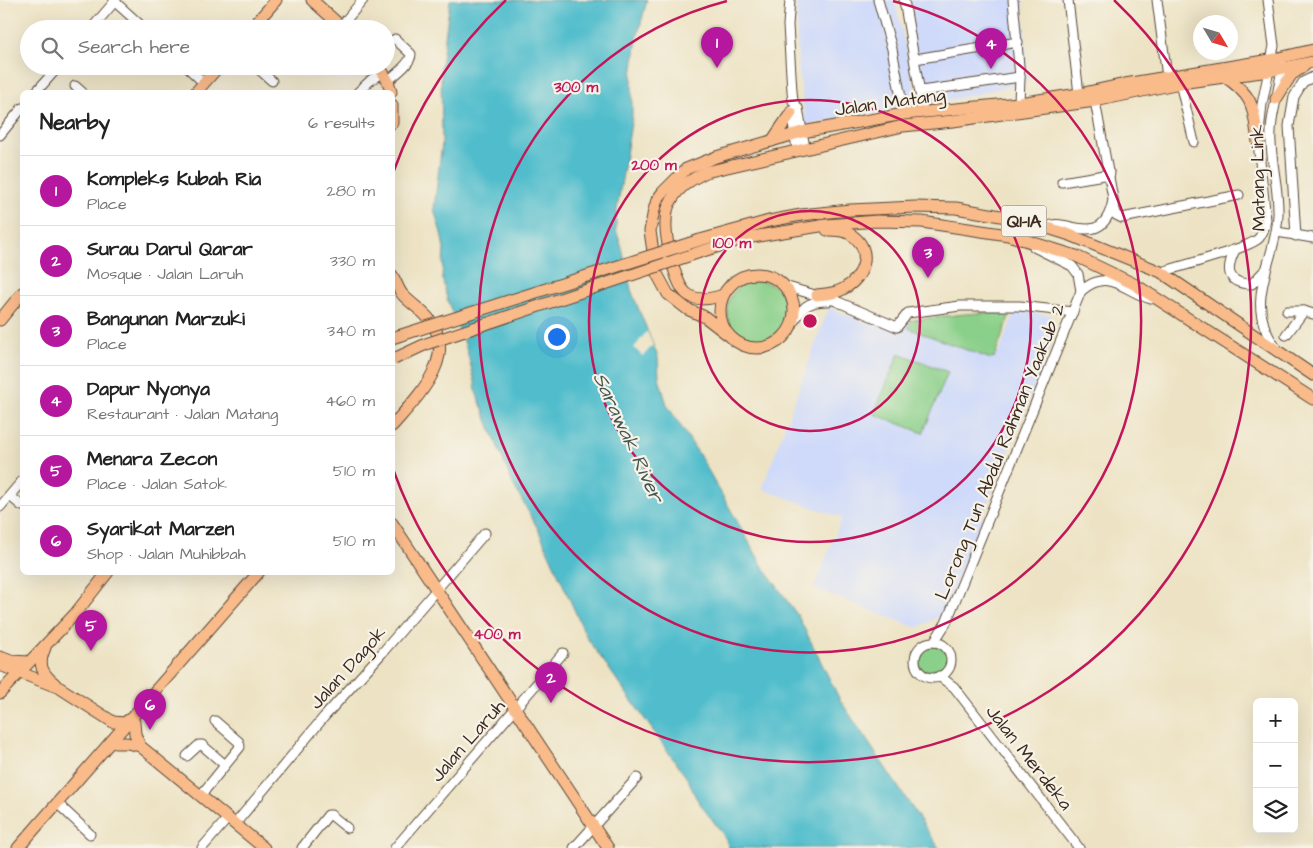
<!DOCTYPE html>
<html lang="en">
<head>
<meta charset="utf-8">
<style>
	body { margin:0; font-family:"Architects Daughter",sans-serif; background:#f2f2f2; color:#222 }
	.controls { position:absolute; right:15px; bottom:15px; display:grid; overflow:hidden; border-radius:8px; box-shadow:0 5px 20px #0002 }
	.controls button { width:45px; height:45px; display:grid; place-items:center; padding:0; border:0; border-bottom:1px solid #e0e0e0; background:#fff; color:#222; font:25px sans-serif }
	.compass { position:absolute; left:1193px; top:15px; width:45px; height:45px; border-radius:50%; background:#fff; box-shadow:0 5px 20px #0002; rotate:128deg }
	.you { position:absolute; left:556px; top:336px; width:18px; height:18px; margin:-12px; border:4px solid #fff; border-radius:50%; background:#1a73e8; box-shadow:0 0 0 8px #1a73e833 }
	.badge { display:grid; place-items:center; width:32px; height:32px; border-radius:50%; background:#b5179e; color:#fff; font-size:16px; font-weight:700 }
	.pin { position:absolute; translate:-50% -41px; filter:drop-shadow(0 1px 2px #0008) }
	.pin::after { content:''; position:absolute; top:26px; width:18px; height:15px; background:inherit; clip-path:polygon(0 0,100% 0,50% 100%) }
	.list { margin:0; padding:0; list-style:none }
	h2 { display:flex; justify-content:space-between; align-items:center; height:65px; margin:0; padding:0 20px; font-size:21px }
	h2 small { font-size:16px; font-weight:400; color:#767676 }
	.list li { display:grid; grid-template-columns:32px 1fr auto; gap:15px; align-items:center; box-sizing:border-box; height:70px; padding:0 20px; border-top:1px solid #e0e0e0 }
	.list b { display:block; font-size:19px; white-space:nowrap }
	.list p { margin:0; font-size:16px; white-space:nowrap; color:#767676 }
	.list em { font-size:16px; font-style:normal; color:#767676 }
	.icon { flex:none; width:28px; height:28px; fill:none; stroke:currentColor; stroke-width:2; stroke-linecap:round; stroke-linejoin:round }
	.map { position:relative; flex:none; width:1313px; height:848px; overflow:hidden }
	.search { position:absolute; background:#fff; box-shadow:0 5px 20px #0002; left:20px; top:20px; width:375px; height:55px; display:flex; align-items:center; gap:12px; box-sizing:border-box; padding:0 18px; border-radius:28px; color:#767676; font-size:19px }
	.panel { position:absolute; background:#fff; box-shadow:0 5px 20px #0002; left:20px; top:90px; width:375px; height:485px; border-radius:8px }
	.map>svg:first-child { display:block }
	.built { fill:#cfdafa }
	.green { fill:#8bd08a; stroke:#637d54 }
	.water { fill:#51bdcc; stroke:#467475 }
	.pier { fill:#ede3c4 }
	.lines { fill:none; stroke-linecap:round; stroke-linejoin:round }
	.minor-casing { stroke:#564637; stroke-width:11 }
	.major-casing { stroke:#564637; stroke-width:13 }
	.minor { stroke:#fff; stroke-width:9 }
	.major { stroke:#fabb8b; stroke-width:11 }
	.major-bridge-casing { stroke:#564637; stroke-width:13; stroke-linecap:butt }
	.major-bridge { stroke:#fabb8b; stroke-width:11 }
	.ring { fill:none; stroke:#c2185b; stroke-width:2.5 }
	.labels { text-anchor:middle; stroke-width:4.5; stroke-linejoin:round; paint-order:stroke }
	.shield { fill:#f7f3e8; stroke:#73665b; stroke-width:1 }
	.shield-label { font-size:18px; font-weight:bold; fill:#3b2a1e }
	.street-label { font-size:19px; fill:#3b2a1e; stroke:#f7f3e8 }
	.water-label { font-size:20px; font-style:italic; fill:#425652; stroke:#f7f3e8 }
	.centre { fill:#c2185b; stroke:#f7f3e8; stroke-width:2.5 }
	.ring-label { font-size:15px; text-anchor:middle; font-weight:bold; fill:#c2185b; stroke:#f7f3e8; stroke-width:4.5; stroke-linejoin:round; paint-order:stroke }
</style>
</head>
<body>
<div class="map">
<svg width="1313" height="848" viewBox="0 0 1313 848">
	<rect width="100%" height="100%" fill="#f7f3e8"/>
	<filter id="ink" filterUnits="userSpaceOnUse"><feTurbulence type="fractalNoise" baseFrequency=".02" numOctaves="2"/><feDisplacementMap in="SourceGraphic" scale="10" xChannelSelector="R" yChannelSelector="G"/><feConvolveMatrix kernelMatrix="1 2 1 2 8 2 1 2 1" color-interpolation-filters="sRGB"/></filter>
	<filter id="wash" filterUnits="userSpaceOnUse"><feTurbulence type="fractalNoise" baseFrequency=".0096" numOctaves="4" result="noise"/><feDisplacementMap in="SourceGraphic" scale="20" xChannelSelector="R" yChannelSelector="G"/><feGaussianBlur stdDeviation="1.12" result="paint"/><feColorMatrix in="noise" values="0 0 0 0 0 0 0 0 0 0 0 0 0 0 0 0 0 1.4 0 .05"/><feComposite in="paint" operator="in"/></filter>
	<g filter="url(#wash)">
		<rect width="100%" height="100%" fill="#ede3c4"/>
		<g class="built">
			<path d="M796,0H895L919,107L806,125L798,65Z"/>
			<path d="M906,0H1023L1028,82L924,106Z"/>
			<path d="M829,307L874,326L904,321L915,322L999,353L1015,311L1051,315L1055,335L944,614L917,628L814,588L842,518L762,489Z"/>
		</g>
		<g class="green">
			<circle cx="757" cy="311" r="30"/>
			<path d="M997,312L1010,314L994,358L991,359L908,328L912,320L965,314Z"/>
			<path d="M899,353L948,372L923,433L874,414Z"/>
			<circle cx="933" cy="660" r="15"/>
		</g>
		<path class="water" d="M450,0H647L637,38L632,76V117L616,216V230L622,248L631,290L658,357L659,378L667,405L700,456L762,565L798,616L840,700L939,848H729C723,829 709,818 699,802C694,796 692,788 689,781L587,638L538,529L512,482L476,392L475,382L465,344L447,299L442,277L444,249L441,233L434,209L442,143L441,67Z"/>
		<path class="pier" d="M647,331L653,345L643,356L634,348Z"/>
	</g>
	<g filter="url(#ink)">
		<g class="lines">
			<defs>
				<g id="minor">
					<path d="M790,0L788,25L792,91L793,101L798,108L805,148"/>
					<path d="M878,0L892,49L904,114"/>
					<path d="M904,0L923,111"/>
					<path d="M1013,0L1020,77L1019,103"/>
					<path d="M1068,0L1079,94"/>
					<path d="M1157,0L1167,77"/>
					<path d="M114,1L145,29"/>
					<path d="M341,26L363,0"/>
					<path d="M91,29L116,0"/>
					<path d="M915,59L1018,42"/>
					<path d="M186,66L204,83"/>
					<path d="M255,66L272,81"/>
					<path d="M388,81C395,74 411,64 411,54L395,39"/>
					<path d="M1180,83L1194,142"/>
					<path d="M75,86L82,92"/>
					<path d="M921,91L1020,77"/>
					<path d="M36,92L59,66"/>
					<path d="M358,92L372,79L383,73"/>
					<path d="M1095,101L1116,215L1122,218L1239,195"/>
					<path d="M791,111L797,149"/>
					<path d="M0,135L22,108"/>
					<path d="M1062,182L1110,174"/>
					<path d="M1048,227C1063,215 1103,253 1113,200"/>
					<path d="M1277,232L1313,238"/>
					<path d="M1296,236L1289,126L1294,97L1303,82L1313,77"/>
					<path d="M1034,247L1072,266L1078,274L1081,291"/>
					<path d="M1235,250C1225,270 1227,284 1252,284L1264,271"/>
					<path d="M1161,272C1178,267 1250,248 1259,238C1263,233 1265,226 1266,220L1258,142L1262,104L1274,46L1268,0"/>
					<path d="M784,286L836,301L897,327L908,313L960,306H1020L1073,312"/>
					<path d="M1287,311H1304L1313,314"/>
					<path d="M792,324C803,307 807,301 828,301"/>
					<path d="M1286,335L1304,311"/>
					<path d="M1276,348C1241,300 1276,264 1278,215C1279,191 1272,167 1271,143C1269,116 1281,90 1282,63"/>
					<path d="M10,496L22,506"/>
					<path d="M0,507L22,481"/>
					<path d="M934,642L946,623L1081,291C1110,267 1123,291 1151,299"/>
					<circle cx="933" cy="660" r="18"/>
					<path d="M939,676L954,687L1079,848"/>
					<path d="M187,756L199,745H202L225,765"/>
					<path d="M201,795L240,747L239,742L215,721"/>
					<path d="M57,803L90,834"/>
					<path d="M235,824L324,717L382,653L485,533"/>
					<path d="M202,848L228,818"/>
					<path d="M302,848L328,815H331L347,828"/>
					<path d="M395,848L563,653"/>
					<path d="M574,848L637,778"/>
				</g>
				<g id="major">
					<path d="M312,0L344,29"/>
					<path d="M251,29L276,0"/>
					<path d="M379,66L388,81L391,92"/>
					<path d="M1224,76C1255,97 1253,107 1258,142"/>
					<path d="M196,92L219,66"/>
					<path d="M1276,99L1291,75L1304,66"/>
					<path d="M392,105V123"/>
					<path d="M772,141L791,113"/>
					<path d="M700,240L769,221L801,215L850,210L915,207L956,208L1023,220L1070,235L1161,272L1313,375"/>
					<path d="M703,251L746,238L826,225L877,221L922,222L1008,235L1076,256L1134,284L1313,399"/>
					<circle cx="757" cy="311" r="37"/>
					<path d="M392,275C396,281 398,290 403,295C411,304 422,310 429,319C460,357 416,398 392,426"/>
					<path d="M723,295C712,299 695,302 686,293C675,284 665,237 666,223C666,216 667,207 671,201C679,186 692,179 706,172L903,126L953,121L1095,101L1180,83L1269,71L1313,62"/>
					<path d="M817,295C826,294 835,294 843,289C865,278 874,248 850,234C844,230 835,230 827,230"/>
					<path d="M0,320L22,293"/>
					<path d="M727,334L705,317L687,309L668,294L656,272L650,231L654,210L657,200L663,192L686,169L716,157L802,132L904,114L1019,103L1079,94L1125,84L1270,60L1313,50"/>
					<path d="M392,523L608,848"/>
					<path d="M45,648C37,665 42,673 55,684"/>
					<path d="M0,657L11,661L29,662"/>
					<path d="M0,665L60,688L113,722L124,723L130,719"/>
					<path d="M0,693L75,614L108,572"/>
					<path d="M134,722L135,734L140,746"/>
					<path d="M116,743H127L140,746L264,848"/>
					<path d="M18,848L259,572"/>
				</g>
			</defs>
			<use href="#minor" class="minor-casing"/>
			<use href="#major" class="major-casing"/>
			<use href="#minor" class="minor"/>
			<use href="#major" class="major"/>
			<defs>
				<g id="major-bridge">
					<path d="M392,338L700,240"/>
					<path d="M394,359L426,344L703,251"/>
				</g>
			</defs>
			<use href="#major-bridge" class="major-bridge-casing"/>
			<use href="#major-bridge" class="major-bridge"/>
		</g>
	</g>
	<g class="ring">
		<circle cx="810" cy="321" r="110"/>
		<circle cx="810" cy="321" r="221"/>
		<path d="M893 1A331 331 0 1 1 727 1"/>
		<path d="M393 173A442 442 0 0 1 506 0M1114 0A442 442 0 1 1 393 469"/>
	</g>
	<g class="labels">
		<rect class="shield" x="1001.5" y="205.5" width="45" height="31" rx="4"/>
		<g class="shield-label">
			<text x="1024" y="227">Q1-1A</text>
		</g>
		<g class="street-label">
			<text transform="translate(890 101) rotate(-8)" y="7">Jalan Matang</text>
			<text transform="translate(1257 178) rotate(-91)" y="7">Matang Link</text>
			<text transform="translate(999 451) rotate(-68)" y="7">Lorong Tun Abdul Rahman Yaakub 2</text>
			<text transform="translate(347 667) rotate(-48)" y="7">Jalan Dagok</text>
			<text transform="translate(467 740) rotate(-49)" y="7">Jalan Laruh</text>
			<text transform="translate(1030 757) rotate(52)" y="7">Jalan Merdeka</text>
		</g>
		<g class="water-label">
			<text transform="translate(629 437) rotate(65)" y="7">Sarawak River</text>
		</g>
	</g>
	<circle cx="810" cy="321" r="8" class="centre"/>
	<g class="ring-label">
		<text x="576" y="92">300 m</text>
		<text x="654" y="170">200 m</text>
		<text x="732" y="248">100 m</text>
		<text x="497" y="639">400 m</text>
	</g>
</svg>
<div class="controls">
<button>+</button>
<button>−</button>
<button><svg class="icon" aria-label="layers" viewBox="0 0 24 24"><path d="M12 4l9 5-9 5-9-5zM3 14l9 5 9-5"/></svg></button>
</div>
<svg class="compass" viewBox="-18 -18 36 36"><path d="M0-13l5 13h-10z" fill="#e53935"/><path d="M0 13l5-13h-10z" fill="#767676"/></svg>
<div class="you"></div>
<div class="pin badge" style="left:717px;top:68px">1</div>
<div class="pin badge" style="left:551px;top:703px">2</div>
<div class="pin badge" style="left:928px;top:278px">3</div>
<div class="pin badge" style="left:991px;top:69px">4</div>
<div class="pin badge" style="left:91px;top:651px">5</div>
<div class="pin badge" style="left:150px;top:730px">6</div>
<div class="search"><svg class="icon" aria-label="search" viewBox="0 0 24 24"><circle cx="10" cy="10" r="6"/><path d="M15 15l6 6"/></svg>Search here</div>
<section class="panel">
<h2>Nearby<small>6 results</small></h2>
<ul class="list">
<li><span class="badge">1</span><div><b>Kompleks Kubah Ria</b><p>Place</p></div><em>280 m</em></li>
<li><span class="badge">2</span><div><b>Surau Darul Qarar</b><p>Mosque · Jalan Laruh</p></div><em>330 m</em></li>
<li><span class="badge">3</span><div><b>Bangunan Marzuki</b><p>Place</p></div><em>340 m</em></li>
<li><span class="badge">4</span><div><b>Dapur Nyonya</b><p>Restaurant · Jalan Matang</p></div><em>460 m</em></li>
<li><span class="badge">5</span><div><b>Menara Zecon</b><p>Place · Jalan Satok</p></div><em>510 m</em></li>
<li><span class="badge">6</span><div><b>Syarikat Marzen</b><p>Shop · Jalan Muhibbah</p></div><em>510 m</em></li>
</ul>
</section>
</div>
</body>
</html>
